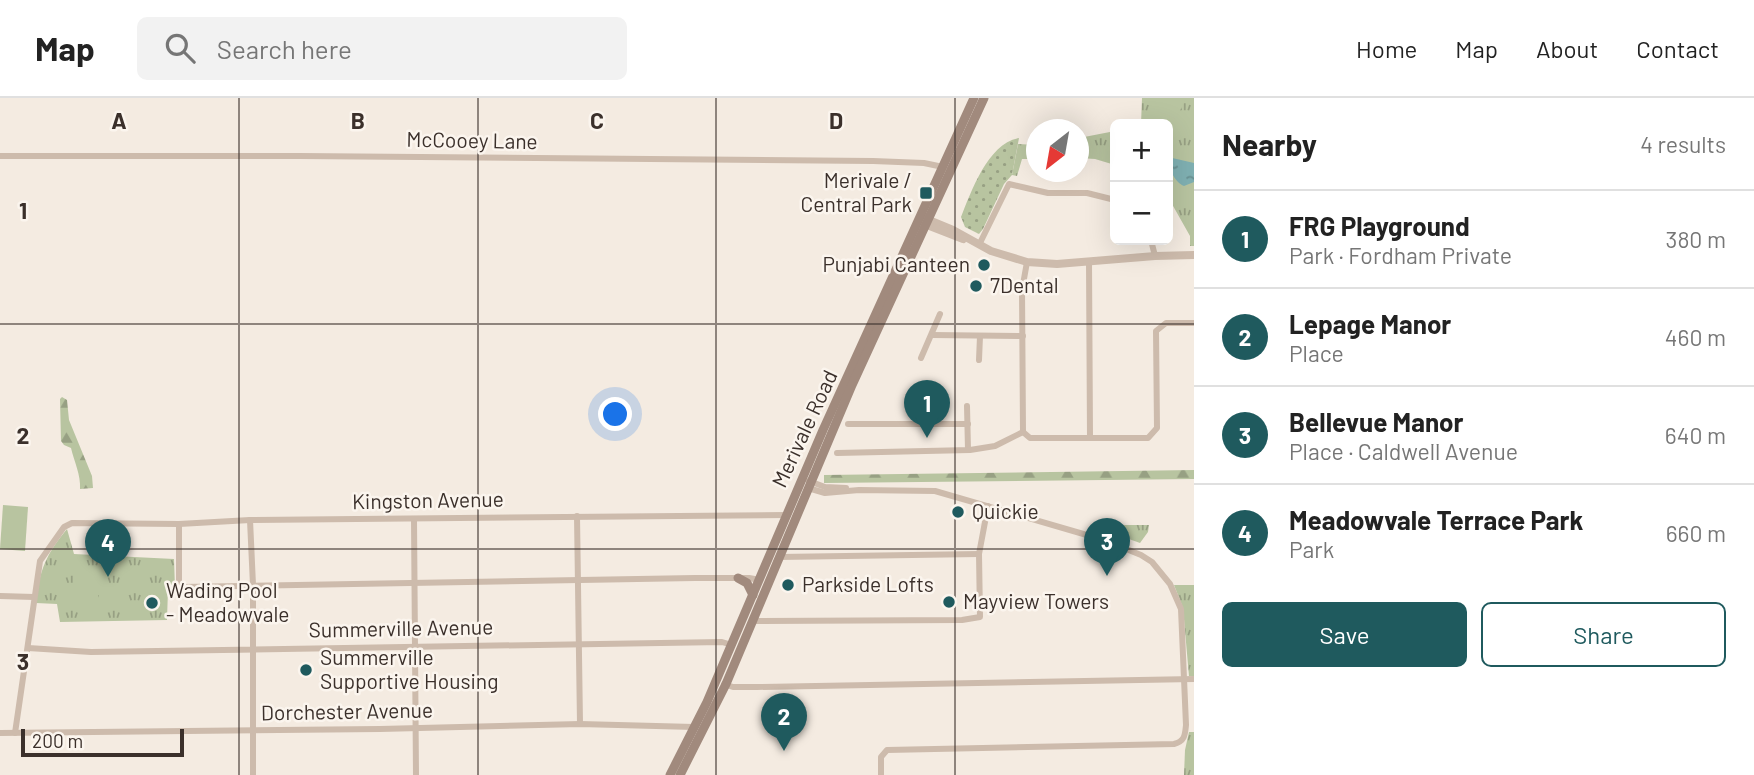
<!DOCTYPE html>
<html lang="en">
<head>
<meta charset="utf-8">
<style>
	body { margin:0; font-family:Barlow,sans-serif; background:#f2f2f2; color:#222 }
	.controls { position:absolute; right:21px; top:21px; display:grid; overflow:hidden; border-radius:10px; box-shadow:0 7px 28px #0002 }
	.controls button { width:63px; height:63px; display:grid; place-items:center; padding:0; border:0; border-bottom:2px solid #e0e0e0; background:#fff; color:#222; font:35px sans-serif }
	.compass { position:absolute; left:1026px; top:21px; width:63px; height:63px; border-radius:50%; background:#fff; box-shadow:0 7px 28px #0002; rotate:211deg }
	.scale { position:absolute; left:21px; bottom:18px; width:163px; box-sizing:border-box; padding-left:7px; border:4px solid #3b302b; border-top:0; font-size:19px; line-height:24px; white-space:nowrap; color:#3b302b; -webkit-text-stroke:5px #fbf5ee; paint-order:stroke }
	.you { position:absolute; left:616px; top:317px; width:24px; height:24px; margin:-18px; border:5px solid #fff; border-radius:50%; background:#1a73e8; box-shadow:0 0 0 10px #1a73e833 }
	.badge { display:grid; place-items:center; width:46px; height:46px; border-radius:50%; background:#1f5a5e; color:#fff; font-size:23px; font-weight:700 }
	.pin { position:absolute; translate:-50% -58px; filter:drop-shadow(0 2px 4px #0008) }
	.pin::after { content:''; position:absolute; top:37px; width:24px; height:21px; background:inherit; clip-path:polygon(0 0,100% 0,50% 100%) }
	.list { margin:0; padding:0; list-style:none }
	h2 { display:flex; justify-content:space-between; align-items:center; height:91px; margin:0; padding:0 28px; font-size:30px }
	h2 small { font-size:23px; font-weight:400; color:#767676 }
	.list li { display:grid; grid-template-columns:46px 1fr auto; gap:21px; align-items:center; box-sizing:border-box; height:98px; padding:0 28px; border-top:2px solid #e0e0e0 }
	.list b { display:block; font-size:26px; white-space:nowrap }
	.list p { margin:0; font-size:23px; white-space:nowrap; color:#767676 }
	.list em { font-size:23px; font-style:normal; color:#767676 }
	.actions { display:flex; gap:14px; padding:21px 28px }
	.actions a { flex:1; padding:16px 0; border:2px solid #1f5a5e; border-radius:10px; text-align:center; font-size:24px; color:#1f5a5e }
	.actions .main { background:#1f5a5e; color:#fff }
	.icon { flex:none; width:38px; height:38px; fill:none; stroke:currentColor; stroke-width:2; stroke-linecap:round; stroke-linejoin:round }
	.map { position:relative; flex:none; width:1194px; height:677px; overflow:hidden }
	header { display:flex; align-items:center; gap:42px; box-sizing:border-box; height:98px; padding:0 35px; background:#fff; border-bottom:2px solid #e0e0e0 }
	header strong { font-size:33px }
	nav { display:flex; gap:38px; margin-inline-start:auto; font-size:24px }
	.search { width:490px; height:63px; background:#f2f2f2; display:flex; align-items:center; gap:18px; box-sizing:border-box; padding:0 24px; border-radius:10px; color:#767676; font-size:26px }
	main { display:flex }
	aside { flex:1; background:#fff }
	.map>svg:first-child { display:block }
	.grass { fill:url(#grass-dots) }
	.forest { fill:url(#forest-firs) }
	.park { fill:url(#park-tufts) }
	.pitch { fill:#b8c4a0 }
	.water { fill:url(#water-ripples) }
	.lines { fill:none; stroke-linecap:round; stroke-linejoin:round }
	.minor { stroke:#cdbbac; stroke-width:6 }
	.tertiary { stroke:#cdbbac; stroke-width:8 }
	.secondary { stroke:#a18a7d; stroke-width:9 }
	.grid { fill:none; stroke:#3b302b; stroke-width:2; stroke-opacity:0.55 }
	.poi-dot { fill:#1f5a5e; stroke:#fbf5ee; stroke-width:2.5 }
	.labels { text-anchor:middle; stroke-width:5; stroke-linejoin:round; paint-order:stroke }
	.street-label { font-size:21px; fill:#3b302b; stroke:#fbf5ee }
	.poi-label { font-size:21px; fill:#3b302b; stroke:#fbf5ee; text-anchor:start }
	.grid-label { font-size:23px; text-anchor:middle; font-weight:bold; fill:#3b302b; stroke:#fbf5ee; stroke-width:5; stroke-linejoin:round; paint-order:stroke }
</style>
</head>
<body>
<header>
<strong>Map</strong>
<div class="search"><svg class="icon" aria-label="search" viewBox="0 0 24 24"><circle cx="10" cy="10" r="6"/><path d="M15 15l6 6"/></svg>Search here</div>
<nav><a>Home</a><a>Map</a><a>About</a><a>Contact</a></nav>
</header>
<main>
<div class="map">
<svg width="1194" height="677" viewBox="0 0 1194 677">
	<defs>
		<pattern id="grass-dots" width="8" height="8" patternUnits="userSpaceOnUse" patternTransform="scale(1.75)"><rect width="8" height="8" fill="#b8c4a0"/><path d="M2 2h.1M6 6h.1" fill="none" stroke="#97a083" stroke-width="1.8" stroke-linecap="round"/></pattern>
		<pattern id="forest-firs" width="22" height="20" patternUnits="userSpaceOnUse" patternTransform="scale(1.75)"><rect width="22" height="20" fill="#b8c4a0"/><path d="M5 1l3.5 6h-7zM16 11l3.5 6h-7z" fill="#97a083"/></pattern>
		<pattern id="park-tufts" width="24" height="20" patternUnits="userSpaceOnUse" patternTransform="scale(1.75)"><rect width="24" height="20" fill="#b8c4a0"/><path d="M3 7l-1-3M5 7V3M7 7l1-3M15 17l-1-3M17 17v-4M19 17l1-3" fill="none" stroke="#97a083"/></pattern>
		<pattern id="water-ripples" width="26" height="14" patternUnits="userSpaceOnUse" patternTransform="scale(1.75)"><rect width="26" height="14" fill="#7fb0b2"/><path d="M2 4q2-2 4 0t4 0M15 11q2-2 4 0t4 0" fill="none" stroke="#699091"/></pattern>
	</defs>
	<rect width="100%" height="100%" fill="#f4ebe1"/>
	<path class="grass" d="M1019,40L1012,77L1004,86L983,131L979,136L965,129L961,119C971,94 988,45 1019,40Z"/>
	<g class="forest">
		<path d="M62,299L67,302L69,322L92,378L93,390L80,391C81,377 74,363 71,350L64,347L61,343L60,301Z"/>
		<path d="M1194,372V381L824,385V377Z"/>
	</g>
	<g class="park">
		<path d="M1142,0H1194V148H1190V138L1168,99V26H1141Z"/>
		<path d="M1115,33V67L1095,61L1079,60V40Z"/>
		<path d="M1018,46L1036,47V61H1022L1017,78L1012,77Z"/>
		<path d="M1119,427H1149L1148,434L1140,445L1115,436Z"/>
		<path d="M67,431L74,456L174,461L175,491H168L167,522L60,524L57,506L36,505C39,472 47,455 67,431Z"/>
		<path d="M1174,487H1194V578H1189L1183,510Z"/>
		<path d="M1189,634H1194V677H1184L1185,652Z"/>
	</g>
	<g class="pitch">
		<path d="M1158,0H1186L1176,21L1154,11Z"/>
		<path d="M3,407L28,409L25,453L0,451Z"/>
		<rect x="74" y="470" width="24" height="43"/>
	</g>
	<path class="water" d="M1168,59L1194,65V84L1184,88C1174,84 1168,69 1168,59Z"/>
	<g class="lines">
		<g class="minor">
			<path d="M0,58H300L873,63L924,65L943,69"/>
			<path d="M1151,142L1155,158"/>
			<path d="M979,147L1009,86L1048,95H1087L1115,102"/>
			<path d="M1089,164L1090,340"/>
			<path d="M932,237L1023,238"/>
			<path d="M921,260L940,216"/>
			<path d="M979,262L980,238"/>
			<path d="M967,308L968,352"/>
			<path d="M848,326H968"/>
			<path d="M1023,334L1030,340H1148L1157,330L1156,233L1166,225H1194"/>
			<path d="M1023,334L1022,192L1027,164"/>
			<path d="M837,355L970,352L995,348L1023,334"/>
			<path d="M809,383L825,389L846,390"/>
			<path d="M808,390L825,395L859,392L935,393L1104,442L1141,457L1152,464L1170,486L1181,511L1186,627C1185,637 1185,643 1174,646L887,652L881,659V677"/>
			<path d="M577,418L580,626"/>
			<path d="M414,421L416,677"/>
			<path d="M250,422L253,487V677"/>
			<path d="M179,426V486L182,489L695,480H749L760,482"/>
			<path d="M779,459L979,456"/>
			<path d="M0,498L34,499"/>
			<path d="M753,523L962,522L980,519L979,456L988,408"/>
			<path d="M28,550L91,554L722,544L732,547"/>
			<path d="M724,586L733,589H757L1194,581"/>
			<path d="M0,635L380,631L580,626L694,629"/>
			<path d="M15,635L40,463L64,429L72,425L179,426L250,422L786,417"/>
		</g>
		<g class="tertiary">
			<path d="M924,120L953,132L991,153L1027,164L1057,166L1155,158L1194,157"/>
			<path d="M921,122L927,127L963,141"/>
		</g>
		<g class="secondary">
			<path d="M738,480L747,485L753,497"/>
			<path d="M670,677L707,604L823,332L974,0"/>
			<path d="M680,677L726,586L852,287L984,0"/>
		</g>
	</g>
	<path class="grid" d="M239,0V677M478,0V677M716,0V677M955,0V677M0,226H1194M0,451H1194"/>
	<g class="poi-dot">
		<rect x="919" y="88" width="14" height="14" rx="3.5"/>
		<circle cx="984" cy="167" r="7"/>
		<circle cx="976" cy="188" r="7"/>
		<circle cx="958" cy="414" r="7"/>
		<circle cx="788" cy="487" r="7"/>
		<circle cx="949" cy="504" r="7"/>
		<circle cx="152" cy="505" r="7"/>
		<circle cx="306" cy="572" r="7"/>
	</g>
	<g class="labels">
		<g class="street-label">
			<text transform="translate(472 43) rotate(1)" y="7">McCooey Lane</text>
			<text transform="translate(805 331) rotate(-65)" y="7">Merivale Road</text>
			<text transform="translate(428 403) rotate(-1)" y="7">Kingston Avenue</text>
			<text transform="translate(401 531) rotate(-1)" y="7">Summerville Avenue</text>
			<text transform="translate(347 614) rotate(-1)" y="7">Dorchester Avenue</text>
		</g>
		<g class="poi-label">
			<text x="912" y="90" text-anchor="end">Merivale /<tspan x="912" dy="24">Central Park</tspan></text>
			<text x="970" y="174" text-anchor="end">Punjabi Canteen</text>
			<text x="990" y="195">7Dental</text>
			<text x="972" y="421">Quickie</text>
			<text x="802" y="494">Parkside Lofts</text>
			<text x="166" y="500">Wading Pool<tspan x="166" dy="24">- Meadowvale</tspan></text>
			<text x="963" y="511">Mayview Towers</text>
			<text x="320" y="567">Summerville<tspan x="320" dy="24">Supportive Housing</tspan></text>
		</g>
	</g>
	<g class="grid-label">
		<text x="119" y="31">A</text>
		<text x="358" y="31">B</text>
		<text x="597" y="31">C</text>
		<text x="836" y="31">D</text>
		<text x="23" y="121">1</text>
		<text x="23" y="346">2</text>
		<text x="23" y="572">3</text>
	</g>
</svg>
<div class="controls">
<button>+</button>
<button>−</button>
</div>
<svg class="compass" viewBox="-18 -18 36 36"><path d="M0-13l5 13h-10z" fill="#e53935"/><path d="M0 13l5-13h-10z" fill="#767676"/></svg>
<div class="scale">200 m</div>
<div class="you"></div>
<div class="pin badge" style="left:927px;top:340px">1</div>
<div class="pin badge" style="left:784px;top:653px">2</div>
<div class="pin badge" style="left:1107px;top:478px">3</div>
<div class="pin badge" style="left:108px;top:479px">4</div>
</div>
<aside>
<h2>Nearby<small>4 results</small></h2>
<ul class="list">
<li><span class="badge">1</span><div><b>FRG Playground</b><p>Park · Fordham Private</p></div><em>380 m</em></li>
<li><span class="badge">2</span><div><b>Lepage Manor</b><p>Place</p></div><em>460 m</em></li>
<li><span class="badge">3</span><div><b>Bellevue Manor</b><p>Place · Caldwell Avenue</p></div><em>640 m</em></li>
<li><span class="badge">4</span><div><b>Meadowvale Terrace Park</b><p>Park</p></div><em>660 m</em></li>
</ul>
<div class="actions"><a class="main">Save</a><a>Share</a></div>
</aside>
</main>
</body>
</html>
